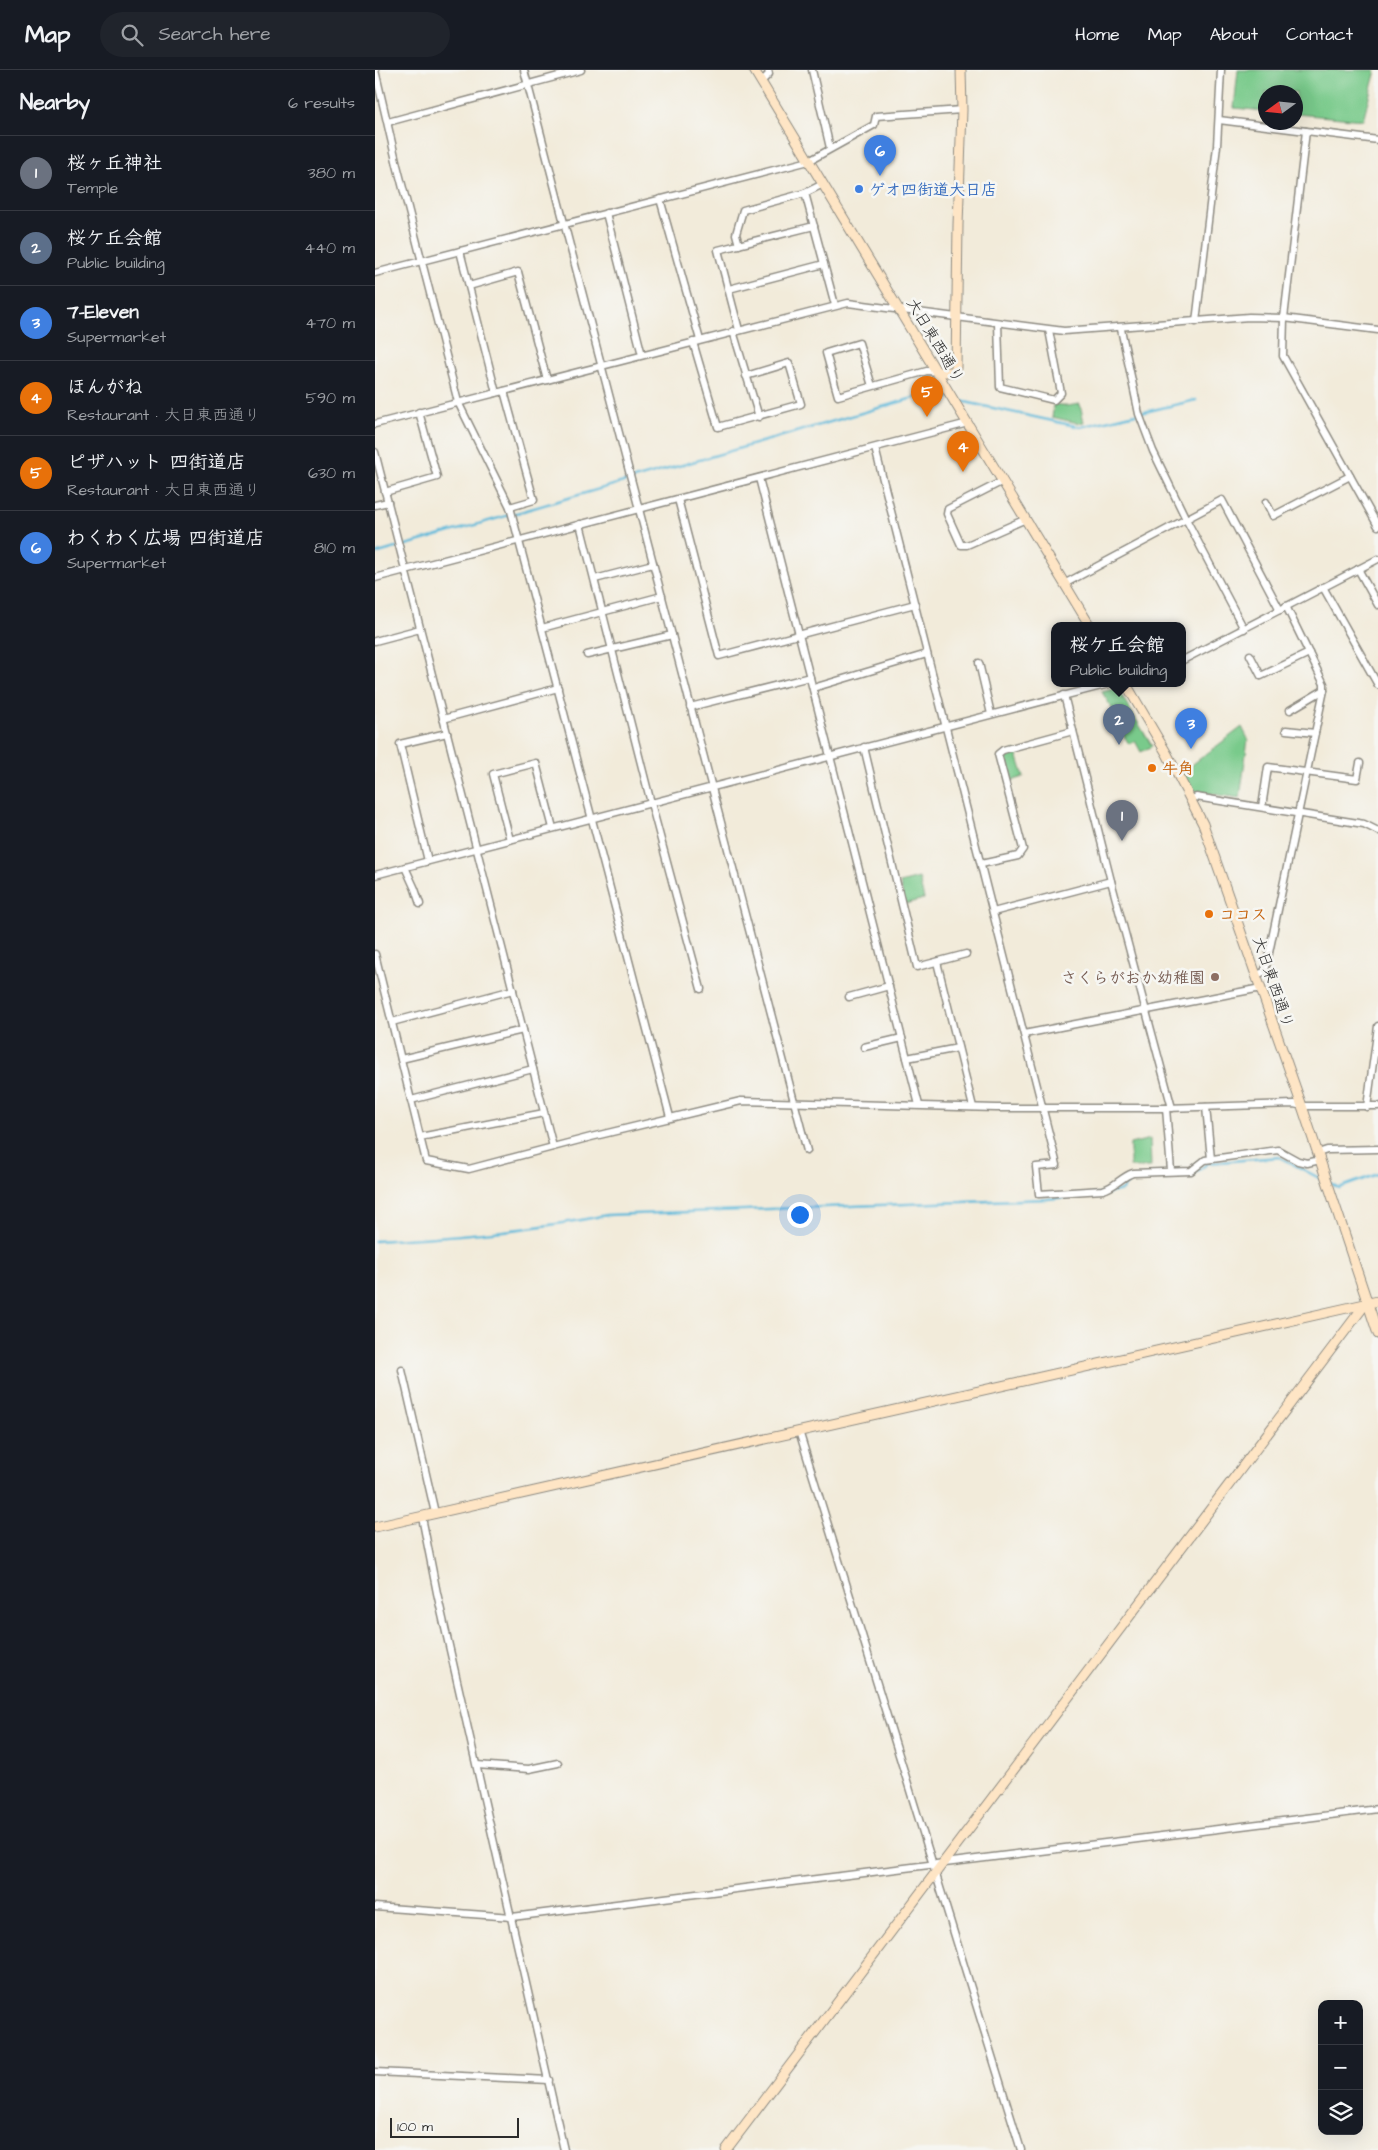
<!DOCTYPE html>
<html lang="en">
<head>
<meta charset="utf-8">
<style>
	body { margin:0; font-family:"Architects Daughter","Klee One",sans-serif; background:#20242c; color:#f1f3f6 }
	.controls { position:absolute; right:15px; bottom:15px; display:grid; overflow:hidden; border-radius:10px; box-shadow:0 5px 20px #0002 }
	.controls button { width:45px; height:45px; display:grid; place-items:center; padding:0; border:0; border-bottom:1px solid #363941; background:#171b24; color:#f1f3f6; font:25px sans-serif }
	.compass { position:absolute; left:883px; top:15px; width:45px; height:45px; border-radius:50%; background:#171b24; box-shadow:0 5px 20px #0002; rotate:255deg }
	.scale { position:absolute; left:15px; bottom:12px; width:129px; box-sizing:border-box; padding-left:5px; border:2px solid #2b2b2b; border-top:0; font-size:14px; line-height:18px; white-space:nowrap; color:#2b2b2b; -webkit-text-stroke:4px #f6f6f2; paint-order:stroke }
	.you { position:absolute; left:424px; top:1144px; width:18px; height:18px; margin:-12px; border:4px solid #fff; border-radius:50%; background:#1a73e8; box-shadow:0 0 0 8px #1a73e833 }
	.badge { display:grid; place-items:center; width:32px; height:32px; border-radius:50%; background:#db2777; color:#fff; font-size:16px; font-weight:700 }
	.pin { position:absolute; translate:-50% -41px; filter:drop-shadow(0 1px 2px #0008) }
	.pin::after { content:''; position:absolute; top:26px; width:18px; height:15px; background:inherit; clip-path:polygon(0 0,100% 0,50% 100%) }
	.popup { position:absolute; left:676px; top:552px; width:135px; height:65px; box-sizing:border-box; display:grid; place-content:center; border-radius:10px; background:#171b24; filter:drop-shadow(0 1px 4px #0005); font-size:16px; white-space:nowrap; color:#9ea1a6 }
	.popup b { font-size:19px; color:#f1f3f6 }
	.popup::after { content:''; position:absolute; left:50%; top:100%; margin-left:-10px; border:10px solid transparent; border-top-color:#171b24 }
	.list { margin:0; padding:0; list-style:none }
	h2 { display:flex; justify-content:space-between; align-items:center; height:65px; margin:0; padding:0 20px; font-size:21px }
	h2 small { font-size:16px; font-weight:400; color:#9ea1a6 }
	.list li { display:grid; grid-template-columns:32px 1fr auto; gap:15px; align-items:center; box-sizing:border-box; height:75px; padding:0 20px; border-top:1px solid #363941 }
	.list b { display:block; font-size:19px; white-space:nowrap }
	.list p { margin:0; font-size:16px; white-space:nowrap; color:#9ea1a6 }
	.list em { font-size:16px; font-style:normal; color:#9ea1a6 }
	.icon { flex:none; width:28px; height:28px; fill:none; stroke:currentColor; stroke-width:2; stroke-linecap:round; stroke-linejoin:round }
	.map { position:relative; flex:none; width:1003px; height:2080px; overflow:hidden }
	header { display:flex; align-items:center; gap:30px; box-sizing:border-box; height:70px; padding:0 25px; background:#171b24; border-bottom:1px solid #363941 }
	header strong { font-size:24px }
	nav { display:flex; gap:28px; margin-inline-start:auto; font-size:18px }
	.search { width:350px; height:45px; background:#20242c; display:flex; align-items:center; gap:12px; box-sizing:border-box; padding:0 18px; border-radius:28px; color:#9ea1a6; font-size:19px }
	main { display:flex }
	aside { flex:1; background:#171b24 }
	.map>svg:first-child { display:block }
	.green { fill:#79ca8b; stroke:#527a5b }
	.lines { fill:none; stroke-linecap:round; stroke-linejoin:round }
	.stream { stroke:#5cb9da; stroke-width:2.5 }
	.street-casing { stroke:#8e8b82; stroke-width:9 }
	.secondary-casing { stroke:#8e8b82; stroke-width:11 }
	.street { stroke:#fff; stroke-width:6 }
	.secondary { stroke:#fee5c5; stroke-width:9 }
	.shop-dot { fill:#3f7fe0; stroke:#f6f6f2; stroke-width:2 }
	.food-dot { fill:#e8710a; stroke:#f6f6f2; stroke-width:2 }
	.education-dot { fill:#8d6e63; stroke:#f6f6f2; stroke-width:2 }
	.labels { text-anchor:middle; stroke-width:5; stroke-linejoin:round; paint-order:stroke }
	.shop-label { font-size:16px; font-weight:bold; fill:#366cbe; stroke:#f6f6f2; text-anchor:start }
	.street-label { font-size:16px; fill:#2b2b2b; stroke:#f6f6f2 }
	.food-label { font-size:16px; font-weight:bold; fill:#c56008; stroke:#f6f6f2; text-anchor:start }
	.education-label { font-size:16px; font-weight:bold; fill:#785e54; stroke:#f6f6f2; text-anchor:end }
</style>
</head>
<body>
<header>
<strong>Map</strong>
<div class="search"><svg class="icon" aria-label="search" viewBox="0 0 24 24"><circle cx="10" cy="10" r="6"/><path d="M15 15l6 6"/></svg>Search here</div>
<nav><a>Home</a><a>Map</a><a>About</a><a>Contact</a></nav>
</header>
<main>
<aside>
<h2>Nearby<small>6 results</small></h2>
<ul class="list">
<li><span class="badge" style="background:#6b7280">1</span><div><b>桜ヶ丘神社</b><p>Temple</p></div><em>380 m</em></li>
<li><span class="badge" style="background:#5c6f8a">2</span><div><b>桜ケ丘会館</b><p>Public building</p></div><em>440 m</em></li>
<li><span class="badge" style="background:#3f7fe0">3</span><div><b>7-Eleven</b><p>Supermarket</p></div><em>470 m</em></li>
<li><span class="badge" style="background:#e8710a">4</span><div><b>ほんがね</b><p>Restaurant · 大日東西通り</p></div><em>590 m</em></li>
<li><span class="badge" style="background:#e8710a">5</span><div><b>ピザハット 四街道店</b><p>Restaurant · 大日東西通り</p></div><em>630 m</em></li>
<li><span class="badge" style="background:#3f7fe0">6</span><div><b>わくわく広場 四街道店</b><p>Supermarket</p></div><em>810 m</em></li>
</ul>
</aside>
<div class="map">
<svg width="1003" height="2080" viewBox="0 0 1003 2080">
	<rect width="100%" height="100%" fill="#f6f6f2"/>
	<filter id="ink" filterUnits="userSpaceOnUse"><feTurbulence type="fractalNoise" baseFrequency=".02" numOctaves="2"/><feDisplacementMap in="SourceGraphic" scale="10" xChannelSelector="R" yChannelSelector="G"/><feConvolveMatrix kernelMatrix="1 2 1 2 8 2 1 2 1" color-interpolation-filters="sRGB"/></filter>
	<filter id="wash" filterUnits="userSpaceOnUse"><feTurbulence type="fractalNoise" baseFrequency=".0096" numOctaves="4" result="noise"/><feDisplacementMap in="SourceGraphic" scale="20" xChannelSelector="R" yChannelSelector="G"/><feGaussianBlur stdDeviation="1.12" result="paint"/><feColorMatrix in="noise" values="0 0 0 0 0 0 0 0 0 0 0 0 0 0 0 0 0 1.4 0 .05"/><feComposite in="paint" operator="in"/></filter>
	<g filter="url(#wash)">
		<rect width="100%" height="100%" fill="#f2ebda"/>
		<g class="green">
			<path d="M863,0H1001L988,50L921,44V22H891L890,41L859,38Z"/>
			<path d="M679,334L692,336L705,334L709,352L703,353L677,347Z"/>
			<path d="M742,618L777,676L766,682L760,671L754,674L740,652L744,650L727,622Z"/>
			<path d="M867,657L873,669L865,728L817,721L806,703Z"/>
			<path d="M641,681L649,707L633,712L628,694L630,684Z"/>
			<path d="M544,808L549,829L530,834L525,813Z"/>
			<path d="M775,1069L776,1097H755V1074Z"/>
		</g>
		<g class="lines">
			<g class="stream">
				<path d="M581,330L705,357L821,330"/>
				<path d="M0,484L552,324L574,328"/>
				<path d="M955,1113L964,1118L1003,1104"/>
				<path d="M0,1171C80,1166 154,1161 232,1145L672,1129L735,1123L747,1120L757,1109L819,1104L833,1093L904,1087L948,1110"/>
			</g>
		</g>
	</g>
	<g filter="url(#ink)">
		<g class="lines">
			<defs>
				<g id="street">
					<path d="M0,0L22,95L83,332L135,437L295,1047"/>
					<path d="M149,0L432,1081"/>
					<path d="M437,0L455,78"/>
					<path d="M386,12L394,4L393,0"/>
					<path d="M844,50L1003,70"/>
					<path d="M13,52L206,0"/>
					<path d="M931,61L909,248L908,286L1003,456"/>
					<path d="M448,114L430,123L460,235"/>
					<path d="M285,129L325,270"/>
					<path d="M231,143L267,285"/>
					<path d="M364,175L361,164L368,140L430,123"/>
					<path d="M85,181L121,323"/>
					<path d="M0,203L434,91L499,55L501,46L587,40"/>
					<path d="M94,216L143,202L172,310"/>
					<path d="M354,219L449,194"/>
					<path d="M821,252L842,76L846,0"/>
					<path d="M623,253L625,317L679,330L686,323L674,260"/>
					<path d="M746,259L764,344L778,381L811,449L869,559"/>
					<path d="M364,260L343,180L439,156"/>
					<path d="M358,261L384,347"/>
					<path d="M318,272L343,357L426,334L414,293L371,306"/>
					<path d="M497,316L484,273L451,283L463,326L552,301L563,302"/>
					<path d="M129,321L159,430L135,437"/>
					<path d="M0,354L473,233L689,261L874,247L909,248L1003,260"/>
					<path d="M500,378L682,1095L661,1097L664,1124L728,1120C740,1117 746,1107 758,1103L816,1101L830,1090L903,1080L923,1091L932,1093L945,1090"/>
					<path d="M0,382L178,1077"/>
					<path d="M384,408L544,1035"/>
					<path d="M628,411L573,439L572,444L586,475H592L651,449"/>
					<path d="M10,422L62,407L44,342"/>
					<path d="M303,429L344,586L540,534"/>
					<path d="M891,432L898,446L975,406"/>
					<path d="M0,435L13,432"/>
					<path d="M205,454L276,733L326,919"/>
					<path d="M983,499L1003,535"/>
					<path d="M0,508L593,353"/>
					<path d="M220,509L278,494"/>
					<path d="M689,514L847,430L905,540"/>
					<path d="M948,517L1003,615"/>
					<path d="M167,558L287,526"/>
					<path d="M0,571L45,559"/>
					<path d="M212,585L297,565"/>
					<path d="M875,585L886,606L934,583"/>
					<path d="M808,590L1003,489"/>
					<path d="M604,593L616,644"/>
					<path d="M438,618L552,584"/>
					<path d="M689,625L736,811L797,1038"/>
					<path d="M315,637L435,607"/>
					<path d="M915,640L949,620"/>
					<path d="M68,649L183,618"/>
					<path d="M911,660L940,663"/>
					<path d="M489,677L542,897L591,884"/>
					<path d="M816,730L821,727L989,754L1003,761"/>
					<path d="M887,737L893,697L982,709L985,693"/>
					<path d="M135,770L118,704L161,693L178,758"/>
					<path d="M53,791L25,674L72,663"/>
					<path d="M606,794L643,786L648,779L623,684L628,680L698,661"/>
					<path d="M30,797L40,819L45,834"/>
					<path d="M0,805L734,614"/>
					<path d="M618,842L736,811"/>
					<path d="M0,884L51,1091L94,1099L216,1067L366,1031L621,1038H791L919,1034L927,1036H1003"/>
					<path d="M562,892L598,1037"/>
					<path d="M881,905L889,902L891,897L949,620V614L911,536"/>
					<path d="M474,927L514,916"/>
					<path d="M17,952L138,920"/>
					<path d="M649,964L886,918"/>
					<path d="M489,977L527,968"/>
					<path d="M532,988L583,978"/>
					<path d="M26,989L148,960"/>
					<path d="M36,1030L158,999"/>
					<path d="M831,1037L836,1089"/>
					<path d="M992,1037L1003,956"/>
					<path d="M791,1038L796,1101"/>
					<path d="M45,1067L169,1043"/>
					<path d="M943,1083L952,1080L1003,1079"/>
					<path d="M27,1300L60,1443"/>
					<path d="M424,1361L646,2080"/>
					<path d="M47,1447L62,1523L189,2080"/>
					<path d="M102,1695L154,1699L183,1693"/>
					<path d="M0,1837L137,1847L1003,1739"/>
					<path d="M0,2002L174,2010"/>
				</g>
				<g id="secondary">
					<path d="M379,0L715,556"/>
					<path d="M563,302H578L581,298L583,155L587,40L586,0"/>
					<path d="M751,614L792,684L828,754L927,1036L1003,1264"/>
					<path d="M0,1457L1003,1231"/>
					<path d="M351,2080L992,1232"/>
				</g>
			</defs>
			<use href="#street" class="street-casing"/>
			<use href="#secondary" class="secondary-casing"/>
			<use href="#street" class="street"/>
			<use href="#secondary" class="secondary"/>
		</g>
	</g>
	<circle class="shop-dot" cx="484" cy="119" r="5"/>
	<g class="food-dot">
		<circle cx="777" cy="698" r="5"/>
		<circle cx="834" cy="844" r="5"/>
	</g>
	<circle class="education-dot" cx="840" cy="907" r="5"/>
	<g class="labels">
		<g class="shop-label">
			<text x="494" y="125">ゲオ四街道大日店</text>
		</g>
		<g class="street-label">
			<text transform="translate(561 270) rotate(59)" y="6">大日東西通り</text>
			<text transform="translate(899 912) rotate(71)" y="6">大日東西通り</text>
		</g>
		<g class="food-label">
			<text x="787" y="704">牛角</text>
			<text x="844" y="850">ココス</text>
		</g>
		<g class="education-label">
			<text x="830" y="913">さくらがおか幼稚園</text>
		</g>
	</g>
</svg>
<div class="controls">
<button>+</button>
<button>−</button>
<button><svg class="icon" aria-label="layers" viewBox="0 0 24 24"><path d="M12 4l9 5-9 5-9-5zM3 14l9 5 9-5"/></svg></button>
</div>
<svg class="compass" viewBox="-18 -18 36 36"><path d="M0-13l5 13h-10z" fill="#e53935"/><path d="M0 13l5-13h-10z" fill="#9ea1a6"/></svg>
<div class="scale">100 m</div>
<div class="you"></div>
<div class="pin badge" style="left:747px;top:771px;background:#6b7280">1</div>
<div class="pin badge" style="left:744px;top:675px;background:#5c6f8a">2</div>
<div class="popup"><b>桜ケ丘会館</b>Public building</div>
<div class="pin badge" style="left:816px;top:679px;background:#3f7fe0">3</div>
<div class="pin badge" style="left:588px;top:402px;background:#e8710a">4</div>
<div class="pin badge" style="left:552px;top:347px;background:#e8710a">5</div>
<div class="pin badge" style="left:505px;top:106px;background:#3f7fe0">6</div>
</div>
</main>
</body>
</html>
